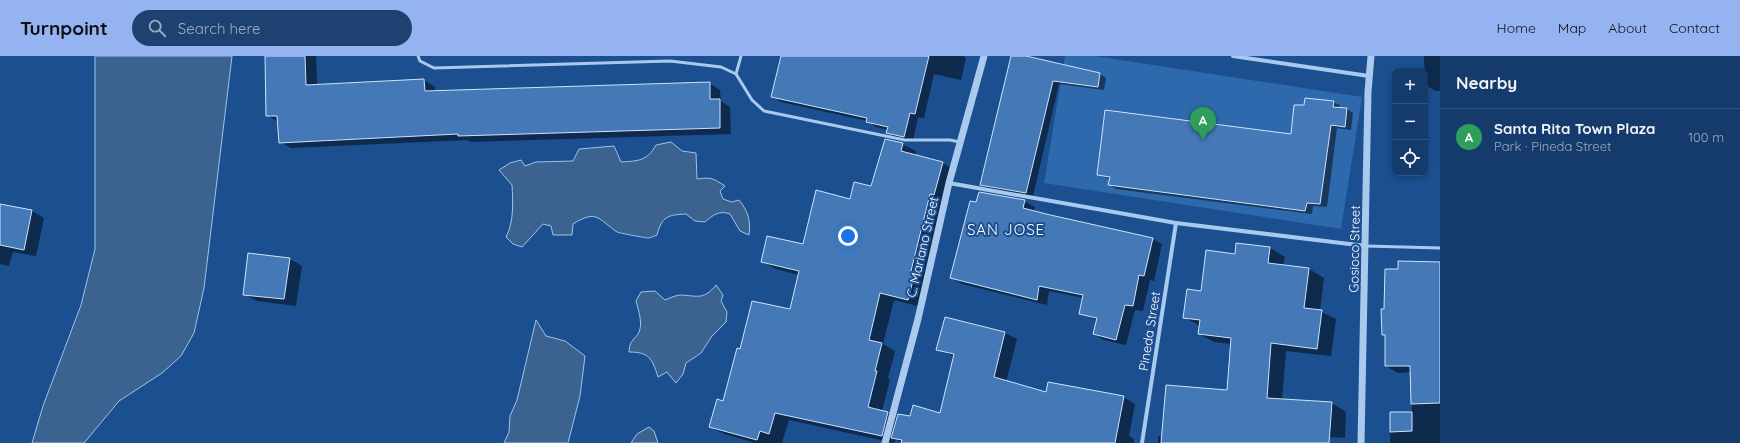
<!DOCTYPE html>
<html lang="en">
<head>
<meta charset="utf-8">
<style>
	body { margin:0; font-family:Quicksand,sans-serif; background:#1d4271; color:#f1f3f6 }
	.controls { position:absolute; right:12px; top:12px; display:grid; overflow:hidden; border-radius:8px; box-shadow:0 2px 6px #0003 }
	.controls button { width:36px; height:36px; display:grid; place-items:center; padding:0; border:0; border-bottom:1px solid #33557e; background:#143b6b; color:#f1f3f6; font:20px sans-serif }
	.you { position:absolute; left:848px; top:180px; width:14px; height:14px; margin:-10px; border:3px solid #fff; border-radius:50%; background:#1a73e8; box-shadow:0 0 0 6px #1a73e833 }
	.badge { display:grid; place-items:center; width:26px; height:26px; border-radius:50%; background:#95b2f1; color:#fff; font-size:13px; font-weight:700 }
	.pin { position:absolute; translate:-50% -33px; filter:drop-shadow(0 1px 2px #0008) }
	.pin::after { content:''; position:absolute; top:21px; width:14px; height:12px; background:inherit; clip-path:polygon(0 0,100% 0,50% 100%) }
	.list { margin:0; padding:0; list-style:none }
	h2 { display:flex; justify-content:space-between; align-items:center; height:52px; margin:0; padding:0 16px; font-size:17px }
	h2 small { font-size:13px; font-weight:400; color:#9dadc1 }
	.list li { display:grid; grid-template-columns:26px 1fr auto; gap:12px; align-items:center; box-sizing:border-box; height:56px; padding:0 16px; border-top:1px solid #33557e }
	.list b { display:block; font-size:15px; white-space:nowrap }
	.list p { margin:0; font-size:13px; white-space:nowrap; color:#9dadc1 }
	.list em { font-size:13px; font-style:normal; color:#9dadc1 }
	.icon { flex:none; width:22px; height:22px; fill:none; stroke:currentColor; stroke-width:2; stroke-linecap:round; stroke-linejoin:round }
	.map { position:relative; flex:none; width:1440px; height:387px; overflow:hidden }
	header { display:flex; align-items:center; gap:24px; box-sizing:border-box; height:56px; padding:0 20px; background:#95b2f1; color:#111 }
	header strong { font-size:19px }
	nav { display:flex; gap:22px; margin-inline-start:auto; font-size:14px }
	.search { width:280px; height:36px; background:#1d4271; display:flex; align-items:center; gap:10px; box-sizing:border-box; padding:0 14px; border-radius:22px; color:#9dadc1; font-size:15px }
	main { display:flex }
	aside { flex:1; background:#143b6b }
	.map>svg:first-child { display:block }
	.green { fill:#2e69ad }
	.water { fill:#3c6290; stroke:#9cc4f0 }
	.shadow { fill:#0007 }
	.building { fill:#4478b7; stroke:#cfe3fa }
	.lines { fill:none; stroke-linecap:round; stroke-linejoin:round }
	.service { stroke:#a9c9ee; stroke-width:3 }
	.minor { stroke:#a9c9ee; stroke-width:4 }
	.tertiary { stroke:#a9c9ee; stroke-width:7 }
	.labels { text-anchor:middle; stroke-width:4; stroke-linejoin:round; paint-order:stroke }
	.street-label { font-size:13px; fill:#fff; stroke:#1b4f8f }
	.quarter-label { font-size:15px; letter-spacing:1px; fill:#fff; stroke:#1b4f8f }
</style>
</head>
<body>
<header>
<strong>Turnpoint</strong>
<div class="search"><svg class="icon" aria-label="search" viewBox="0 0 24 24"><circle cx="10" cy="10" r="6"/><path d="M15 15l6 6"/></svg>Search here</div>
<nav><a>Home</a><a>Map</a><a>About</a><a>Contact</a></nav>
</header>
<main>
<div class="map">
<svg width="1440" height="387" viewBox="0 0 1440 387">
	<rect width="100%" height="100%" fill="#1b4f8f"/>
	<path class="green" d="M1065,0H1095L1362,41L1341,173L1044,127Z"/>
	<g class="water">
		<path d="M95,0H232L204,232L194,277L181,300L162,317L119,345L84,387H32L43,350L81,249L95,193Z"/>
		<path d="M671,86L682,95L696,97L697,123C711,121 713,122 725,130L720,135L723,143L732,146L739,144C748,155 751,165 749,179L740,175L730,158C719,154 713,159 705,166L695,165L686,158C668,159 662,160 657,179C654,180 651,182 648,182C646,182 619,177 617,176C598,163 597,153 573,168L572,179H553L551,170L543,168L522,191L513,188L506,181C514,166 513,146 512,129L499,114L510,107L521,104L525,110L536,106L573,105L579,93L614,90L621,106C638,105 647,105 656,89Z"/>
		<path d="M716,229L723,239L721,245L727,256L726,266L712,280L701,297L686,307L683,318L676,327L667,316L658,321C652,302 649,296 629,296C629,282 638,283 640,273C642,264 638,253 636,245L641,236L655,235L665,244C670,242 676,239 681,239C698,240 704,244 716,229Z"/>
		<path d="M536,264L546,280L565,285L585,300L580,340L568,387H504L509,376L510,360L517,344Z"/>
		<path d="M649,371L654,375L658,387H631L637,378Z"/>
	</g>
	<g class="shadow">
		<path d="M266,0H316L317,29L424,24L435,31V35L709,27L720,34L721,45L730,51L731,78L470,86L468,84L291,92L280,86L278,66L267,59Z"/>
		<path d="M782,0H963L966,2L961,24L934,18L924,62L918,61L913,85L896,82L888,77L889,74L876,71L867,65L781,46L773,41Z"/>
		<path d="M1012,0H1022L1100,18L1106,22L1104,34L1059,28L1033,140L988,132L981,128Z"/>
		<path d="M1424,0H1440V35H1436L1425,29Z"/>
		<path d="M1333,46L1340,49L1339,52L1347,53L1353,57L1351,74L1337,72L1327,151L1313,150L1312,158L1116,133L1109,129L1110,123L1098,119L1292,79L1305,50Z"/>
		<path d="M902,88L916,95L915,100L943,107L956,115L921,251L894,244L883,288L895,295L888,322L890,324L882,355L898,362L941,358L955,301L937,293L945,262L1005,277L1017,283L1006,326L1047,337L1123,341L1135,348L1129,380L1134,383V387H902L896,384L894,387L789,364L782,387H755L724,378L710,371L724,346L741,294L791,254L799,219L776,213L762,206L804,190L851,144L872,132Z"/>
		<path d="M1024,145L1035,151L1033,156L1152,183L1162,188L1154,225L1150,224L1143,255L1135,254L1126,289L1104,284L1094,278L1097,264L1080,257L1084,242L1049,235L1047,249L962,228L952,222L977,147Z"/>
		<path d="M0,149L32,155L44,162L36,200L13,196L9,210L0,208Z"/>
		<path d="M1237,188L1270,192L1285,201L1283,210L1309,213L1324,222L1320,255L1336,263L1331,300L1286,295L1282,344L1332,347L1346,356L1345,382L1299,379L1298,387H1158V380L1162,381L1228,335L1231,288L1214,286L1199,278L1200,270L1184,261L1201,236L1236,199Z"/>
		<path d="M290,203L302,210L296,250L257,245L244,238Z"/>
		<path d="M1440,207V387H1390L1391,357H1412L1411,316L1398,317L1386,310V280L1383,278L1385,254L1399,214Z"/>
	</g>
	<g class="building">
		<path d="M265,0H305L306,29L424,23L425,35L710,26V43H720V72L458,80V78L279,87L277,60H266Z"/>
		<path d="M781,0H929L915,58L910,57L904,81L886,77L888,71L866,66L867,62L771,41Z"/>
		<path d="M1011,0H1026L1100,17L1098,31L1053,25L1026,137L980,129Z"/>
		<path d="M1305,42L1334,45L1333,51L1347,52L1345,71L1331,69L1320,148L1307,147L1305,155L1108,129L1110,121L1097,119L1105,54L1291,78L1294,49H1304Z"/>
		<path d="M885,83L903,87L901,95L943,106L934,139L930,138L911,215L915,216L908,244L880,237L869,284L882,287L875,315H877L868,351L888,356L882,380L775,357L769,378L760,375L757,384L709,371L717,343L723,345L737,292L740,293L752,245L790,253L799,215L761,206L767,180L803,188L816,134L850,143L854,126L871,130Z"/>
		<path d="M979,136L1025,144L1023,152L1046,158L1153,182L1144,220L1139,219L1133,250L1125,249L1116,284L1093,278L1097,262L1079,258L1083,239L1039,230L1037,244L950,222L970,145L976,146Z"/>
		<path d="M0,148L32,154L24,194L0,189Z"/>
		<path d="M1236,187L1270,191L1268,207L1309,212L1304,252L1322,254L1317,293L1271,287L1267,342L1332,346L1329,387H1161L1166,329L1227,334L1231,282L1198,278L1200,264L1183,262L1187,233L1201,235L1206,194L1235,198Z"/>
		<path d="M248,197L290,202L284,243L243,239Z"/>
		<path d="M1398,205L1440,206V347L1411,348L1410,310H1385V279H1382L1381,253H1384L1385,213H1398Z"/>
		<path d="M945,261L1005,276L994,321L1046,336L1048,326L1124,340L1115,387H901L902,384L891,382L898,358L910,360L913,349L940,357L954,298L936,294Z"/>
		<path d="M1390,356H1412V375L1390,376Z"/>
	</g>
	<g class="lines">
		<g class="service">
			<path d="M418,0L420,5L434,12L670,5L721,11L736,18L752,44L764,55L905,84H950L960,86"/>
			<path d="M736,18L741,0"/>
			<path d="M1366,190L1440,192"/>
		</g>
		<g class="minor">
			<path d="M1233,0L1369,20"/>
			<path d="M949,127L1176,167L1366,190"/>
			<path d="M1142,387L1176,167"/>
		</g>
		<g class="tertiary">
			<path d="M885,387L918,263L949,127L984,0"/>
			<path d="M1361,387L1368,36L1371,0"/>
		</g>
	</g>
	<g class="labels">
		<g class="street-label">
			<text transform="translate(922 191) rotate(-77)" y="5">C. Mariano Street</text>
			<text transform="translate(1354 193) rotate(-89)" y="5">Gosioco Street</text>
			<text transform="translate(1149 275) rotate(-81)" y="5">Pineda Street</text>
		</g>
		<g class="quarter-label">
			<text x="1006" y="179">SAN JOSE</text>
		</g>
	</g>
</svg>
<div class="controls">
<button>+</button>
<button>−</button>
<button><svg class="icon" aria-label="locate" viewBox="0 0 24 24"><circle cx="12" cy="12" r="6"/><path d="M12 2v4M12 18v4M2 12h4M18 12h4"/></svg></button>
</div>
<div class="you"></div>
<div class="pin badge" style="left:1203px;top:84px;background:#2e9e5b">A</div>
</div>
<aside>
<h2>Nearby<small></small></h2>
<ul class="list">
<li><span class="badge" style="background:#2e9e5b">A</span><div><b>Santa Rita Town Plaza</b><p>Park · Pineda Street</p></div><em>100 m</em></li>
</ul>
</aside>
</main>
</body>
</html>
